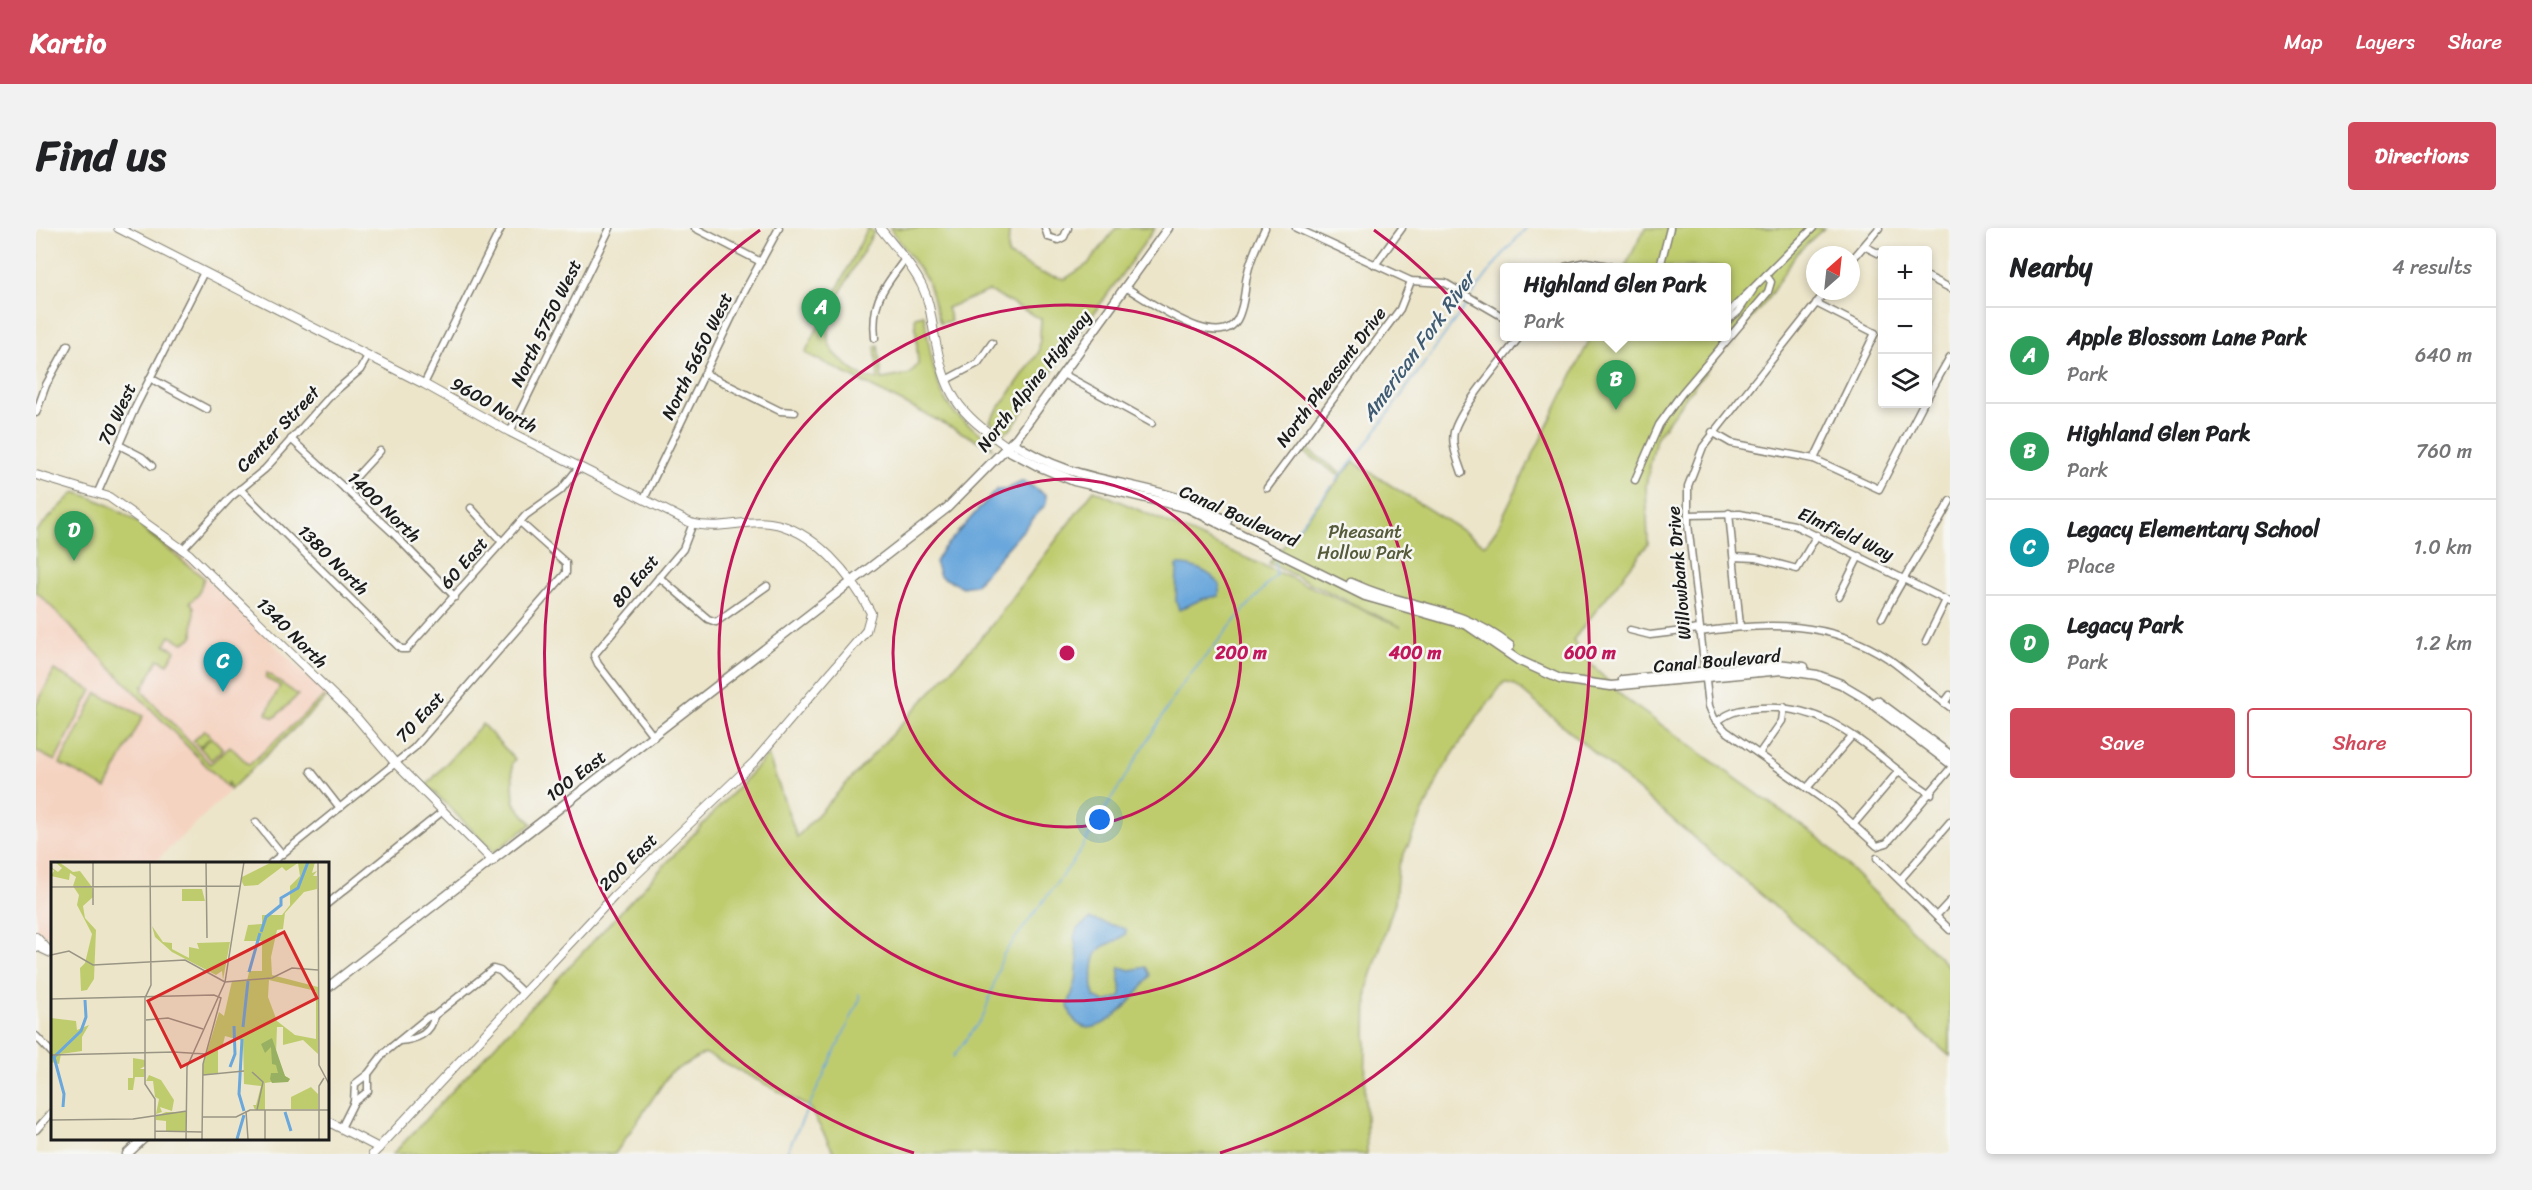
<!DOCTYPE html>
<html lang="en">
<head>
<meta charset="utf-8">
<style>
	body { margin:0; font-family:Sriracha,sans-serif; background:#f2f2f2; color:#202124 }
	.controls { position:absolute; right:18px; top:18px; display:grid; overflow:hidden; border-radius:6px; box-shadow:0 3px 9px #0003 }
	.controls button { width:54px; height:54px; display:grid; place-items:center; padding:0; border:0; border-bottom:2px solid #e0e0e0; background:#fff; color:#202124; font:30px sans-serif }
	.compass { position:absolute; left:1770px; top:18px; width:54px; height:54px; border-radius:50%; background:#fff; box-shadow:0 3px 9px #0003; rotate:27deg }
	.you { position:absolute; left:1064px; top:592px; width:21px; height:21px; margin:-15px; border:4px solid #fff; border-radius:50%; background:#1a73e8; box-shadow:0 0 0 9px #1a73e833 }
	.badge { display:grid; place-items:center; width:39px; height:39px; border-radius:50%; background:#d1495b; color:#fff; font-size:20px; font-weight:700 }
	.pin { position:absolute; translate:-50% -50px; filter:drop-shadow(0 2px 3px #0008) }
	.pin::after { content:''; position:absolute; top:32px; width:21px; height:18px; background:inherit; clip-path:polygon(0 0,100% 0,50% 100%) }
	.popup { position:absolute; left:1464px; top:35px; width:231px; height:78px; box-sizing:border-box; display:grid; place-content:center; border-radius:6px; background:#fff; filter:drop-shadow(0 2px 4px #0005); font-size:20px; white-space:nowrap; color:#757577 }
	.popup b { font-size:22px; color:#202124 }
	.popup::after { content:''; position:absolute; left:50%; top:100%; margin-left:-12px; border:12px solid transparent; border-top-color:#fff }
	.list { margin:0; padding:0; list-style:none }
	h2 { display:flex; justify-content:space-between; align-items:center; height:78px; margin:0; padding:0 24px; font-size:26px }
	h2 small { font-size:20px; font-weight:400; color:#757577 }
	.list li { display:grid; grid-template-columns:39px 1fr auto; gap:18px; align-items:center; box-sizing:border-box; height:96px; padding:0 24px; border-top:2px solid #e0e0e0 }
	.list b { display:block; font-size:22px; white-space:nowrap }
	.list p { margin:0; font-size:20px; white-space:nowrap; color:#757577 }
	.list em { font-size:20px; font-style:normal; color:#757577 }
	.actions { display:flex; gap:12px; padding:18px 24px }
	.actions a { flex:1; padding:14px 0; border:2px solid #d1495b; border-radius:6px; text-align:center; font-size:21px; color:#d1495b }
	.actions .main { background:#d1495b; color:#fff }
	.icon { flex:none; width:33px; height:33px; fill:none; stroke:currentColor; stroke-width:2; stroke-linecap:round; stroke-linejoin:round }
	.map { position:relative; flex:none; width:1914px; height:926px; overflow:hidden; border-radius:6px }
	header { display:flex; align-items:center; gap:36px; box-sizing:border-box; height:84px; padding:0 30px; background:#d1495b; color:#fff }
	header strong { font-size:28px }
	nav { display:flex; gap:33px; margin-inline-start:auto; font-size:21px }
	.intro { display:flex; align-items:center; justify-content:space-between; box-sizing:border-box; height:144px; padding:0 36px }
	h1 { margin:0; font-size:42px }
	.button { padding:15px 27px; border-radius:6px; background:#d1495b; color:#fff; font-size:21px; font-weight:700 }
	main { display:flex; gap:36px; padding:0 36px }
	aside { flex:1; background:#fff; border-radius:6px; box-shadow:0 3px 9px #0003 }
	.map>svg:first-child { display:block }
	.built { fill:#f5d3c1 }
	.green { fill:#bfcc6e; stroke:#6e7445; stroke-width:1.5 }
	.water { fill:#6aa7dc; stroke:#43627c; stroke-width:1.5 }
	.lines { fill:none; stroke-linecap:round; stroke-linejoin:round }
	.stream { stroke:#6aa7dc; stroke-width:1.5 }
	.minor-casing { stroke:#848073; stroke-width:9 }
	.tertiary-casing { stroke:#848073; stroke-width:10 }
	.secondary-casing { stroke:#848073; stroke-width:11 }
	.minor { stroke:#fff; stroke-width:6 }
	.tertiary { stroke:#fff; stroke-width:8 }
	.secondary { stroke:#fff; stroke-width:8 }
	.ring { fill:none; stroke:#c2185b; stroke-width:3 }
	.labels { text-anchor:middle; stroke-width:5; stroke-linejoin:round; paint-order:stroke }
	.street-label { font-size:18px; fill:#1c1c1c; stroke:#f6f6f2 }
	.park-label { font-size:18px; fill:#555a39; stroke:#f6f6f2 }
	.water-label { font-size:20px; font-style:italic; fill:#3f5b72; stroke:#f6f6f2 }
	.inset-river { fill:none; stroke:#6aa7dc; stroke-width:3 }
	.inset-road { fill:none; stroke:#999584; stroke-width:1.5 }
	.view { fill:#d62828; fill-opacity:0.15; stroke:#d62828; stroke-width:3 }
	.inset-edge { fill:none; stroke:#1c1c1c; stroke-width:3 }
	.centre { fill:#c2185b; stroke:#f6f6f2; stroke-width:3 }
	.ring-label { font-size:18px; text-anchor:middle; font-weight:bold; fill:#c2185b; stroke:#f6f6f2; stroke-width:5; stroke-linejoin:round; paint-order:stroke }
</style>
</head>
<body>
<header>
<strong>Kartio</strong>
<nav><a>Map</a><a>Layers</a><a>Share</a></nav>
</header>
<div class="intro"><h1>Find us</h1><a class="button">Directions</a></div>
<main>
<div class="map">
<svg width="1914" height="926" viewBox="0 0 1914 926">
	<rect width="100%" height="100%" fill="#f6f6f2"/>
	<filter id="ink" filterUnits="userSpaceOnUse"><feTurbulence type="fractalNoise" baseFrequency=".0167" numOctaves="2"/><feDisplacementMap in="SourceGraphic" scale="12" xChannelSelector="R" yChannelSelector="G"/><feConvolveMatrix kernelMatrix="1 2 1 2 8 2 1 2 1" color-interpolation-filters="sRGB"/></filter>
	<filter id="wash" filterUnits="userSpaceOnUse"><feTurbulence type="fractalNoise" baseFrequency=".008" numOctaves="4" result="noise"/><feDisplacementMap in="SourceGraphic" scale="24" xChannelSelector="R" yChannelSelector="G"/><feGaussianBlur stdDeviation="1.35" result="paint"/><feColorMatrix in="noise" values="0 0 0 0 0 0 0 0 0 0 0 0 0 0 0 0 0 1.4 0 .05"/><feComposite in="paint" operator="in"/></filter>
	<g filter="url(#wash)">
		<rect width="100%" height="100%" fill="#ece5ca"/>
		<path class="built" d="M107,299L162,342L292,469L118,635H16V711L0,702V364L23,387Z"/>
		<g class="green">
			<path d="M832,0L838,4C824,31 790,80 792,110C793,121 802,129 810,136C818,144 830,152 842,151L839,118L842,117L846,151L874,146L882,136L879,89L888,87C894,118 896,155 915,181C925,194 953,207 956,220L769,125Z"/>
			<path d="M854,0H973L972,27L1005,45L1029,51L1052,36L1080,0H1119L974,202L968,205L954,193L1003,124L1005,91L953,63L911,80L915,93L904,95L891,52Z"/>
			<path d="M1609,0H1788L1760,26L1731,72L1661,154L1620,210L1610,257L1612,316L1537,412L1554,435L1588,470L1787,613L1914,740V828L1479,457L1468,454L1435,498L1406,543L1362,639L1359,674L1331,761L1329,866L1331,926H799L773,879L669,825L634,845L579,926H357L732,527L761,609L952,402L1058,262L1365,399L1233,335L1305,249L1265,222L1268,219L1307,246L1318,234L1449,317L1460,302L1555,109L1691,108V39H1589Z"/>
			<path d="M39,264C82,276 113,303 148,330L106,301L168,350L162,367L154,374L158,379L157,409L147,415L134,408L129,417L139,422L132,436L122,431L108,458H105L108,459L106,463L174,536L194,518L213,537L287,469L290,470L194,562L192,554L191,559L0,363V303Z"/>
			<path d="M18,442L56,462L19,533L0,523V478Z"/>
			<path d="M231,445L262,467L238,490L230,486L244,458L229,450Z"/>
			<path d="M61,465L107,488L70,560L24,536Z"/>
			<path d="M446,496L479,531L476,535L478,575L496,596L458,624L391,557Z"/>
			<path d="M169,502L187,521L175,532L164,520L174,510L163,519L157,513Z"/>
		</g>
		<g class="water">
			<path d="M987,253L1010,267V276L939,357L926,359L904,348L899,334L906,322L961,261L969,262Z"/>
			<path d="M1141,337C1156,336 1175,344 1184,357L1183,368L1166,371L1143,382L1140,373Z"/>
			<path d="M1054,691L1090,701V705C1083,714 1073,714 1065,720C1054,729 1056,757 1058,769L1069,774L1084,769C1089,759 1080,749 1084,739L1094,742L1110,739L1114,747C1102,769 1047,833 1032,778L1040,753L1042,731L1038,709L1041,701Z"/>
		</g>
		<g class="lines">
			<g class="stream">
				<path d="M912,4L919,0"/>
				<path d="M1436,67L1463,31L1490,0"/>
				<path d="M1300,253L1332,214L1434,71"/>
				<path d="M1253,311L1296,258"/>
				<path d="M917,829L948,787L967,727L1038,632L1145,458L1207,383L1240,347L1239,333"/>
				<path d="M750,926L824,771L823,766"/>
			</g>
		</g>
	</g>
	<g filter="url(#ink)">
		<g class="lines">
			<defs>
				<g id="minor">
					<path d="M659,0L725,34"/>
					<path d="M1009,0L1012,9L1022,12L1028,9L1032,0"/>
					<path d="M1260,0L1375,53L1409,55L1469,90"/>
					<path d="M1828,18L1846,27"/>
					<path d="M1815,33L1843,0"/>
					<path d="M1339,37L1366,0"/>
					<path d="M1529,39L1550,34L1573,38"/>
					<path d="M1624,39L1634,0"/>
					<path d="M1892,49L1914,60"/>
					<path d="M1089,59C1114,73 1190,131 1204,85C1208,74 1209,64 1210,53C1213,34 1221,17 1229,0"/>
					<path d="M1790,63L1667,219L1652,258V296L1673,478L1678,490L1690,503L1798,579L1841,618L1851,615L1914,541"/>
					<path d="M1691,86L1777,0"/>
					<path d="M1691,93L1702,84L1717,62"/>
					<path d="M839,110C835,72 848,60 869,31"/>
					<path d="M670,146L744,183L759,184"/>
					<path d="M1027,146L1116,195"/>
					<path d="M114,150L171,181"/>
					<path d="M910,152L942,135L956,115"/>
					<path d="M388,156L465,0"/>
					<path d="M1892,168L1914,129"/>
					<path d="M0,185L10,157L32,117"/>
					<path d="M474,204L574,0"/>
					<path d="M1676,204L1695,215L1778,231L1843,261L1887,176"/>
					<path d="M255,211L357,305L419,369"/>
					<path d="M83,217L106,229L116,238"/>
					<path d="M1778,231L1839,105L1780,75"/>
					<path d="M1426,245C1422,233 1415,217 1418,204C1424,180 1468,130 1484,108"/>
					<path d="M1599,252L1623,197L1646,165L1732,64L1735,54L1730,47"/>
					<path d="M1231,260L1364,81L1375,53"/>
					<path d="M204,261L365,421H371L490,287L525,262L543,239"/>
					<path d="M309,261L344,223"/>
					<path d="M62,264L99,180L168,44"/>
					<path d="M608,271L706,68L743,0"/>
					<path d="M435,280L466,314"/>
					<path d="M1693,285L1704,398"/>
					<path d="M1652,287L1704,286L1758,297L1914,374"/>
					<path d="M147,321L195,269L229,241L296,166L324,142L332,128"/>
					<path d="M1698,329L1720,330L1761,341L1781,307"/>
					<path d="M623,349L672,391L680,394L731,358"/>
					<path d="M1803,368L1823,328"/>
					<path d="M1846,390C1866,350 1892,313 1914,273"/>
					<path d="M1594,402L1614,407L1663,401"/>
					<path d="M1663,404C1731,394 1794,392 1853,431C1874,446 1893,464 1914,479"/>
					<path d="M1890,413L1910,372"/>
					<path d="M1908,475L1914,467"/>
					<path d="M1682,493C1696,482 1708,481 1725,480C1800,475 1837,529 1895,566"/>
					<path d="M618,509L562,436L558,427L647,321L657,295"/>
					<path d="M1723,526L1746,493L1748,479"/>
					<path d="M275,543L304,580"/>
					<path d="M1771,560L1816,508"/>
					<path d="M220,594L246,626"/>
					<path d="M1817,597L1862,544"/>
					<path d="M1841,630L1914,702"/>
					<path d="M235,635L378,520L530,345V335L484,294"/>
					<path d="M1864,652L1914,594"/>
					<path d="M291,676L407,583"/>
					<path d="M1900,688L1914,673"/>
					<path d="M0,808L16,825"/>
					<path d="M363,813C379,812 396,806 398,788"/>
					<path d="M318,874L332,863V846"/>
					<path d="M305,900L318,874L319,856L332,846L348,825L392,789L398,788L457,741L464,743L487,765"/>
					<path d="M0,902L16,884"/>
				</g>
				<g id="tertiary">
					<path d="M82,0L388,156L474,204L655,295C683,303 707,291 734,295C778,301 816,348 835,385L830,403L718,534L579,667L337,926"/>
					<path d="M844,0C858,18 875,36 885,56C893,71 895,88 898,105C910,168 919,182 972,219"/>
					<path d="M0,247L73,269L153,326L321,490L360,536L457,633"/>
					<path d="M0,709L13,723"/>
					<path d="M0,718L15,725"/>
					<path d="M291,893L343,920"/>
				</g>
				<g id="secondary">
					<path d="M976,214C1034,253 1084,251 1145,271C1161,276 1176,285 1191,293"/>
					<path d="M970,221L1002,238L1038,253L1152,280L1329,368L1431,397L1482,432L1524,451L1575,458L1746,442L1781,447L1805,456L1827,469L1914,535"/>
					<path d="M1315,355C1373,382 1420,376 1474,418"/>
					<path d="M1587,452L1741,436L1768,439"/>
					<path d="M1841,473L1914,527"/>
					<path d="M291,760L911,280L981,209L1132,0"/>
					<path d="M91,926L108,910"/>
				</g>
			</defs>
			<use href="#minor" class="minor-casing"/>
			<use href="#tertiary" class="tertiary-casing"/>
			<use href="#secondary" class="secondary-casing"/>
			<use href="#minor" class="minor"/>
			<use href="#tertiary" class="tertiary"/>
			<use href="#secondary" class="secondary"/>
		</g>
	</g>
	<g class="ring">
		<circle cx="1031" cy="425" r="174"/>
		<circle cx="1031" cy="425" r="348"/>
		<path d="M878 925A523 523 0 0 1 724 2M1338 2A523 523 0 0 1 1184 925"/>
	</g>
	<g class="labels">
		<g class="street-label">
			<text transform="translate(510 95) rotate(-64)" y="6">North 5750 West</text>
			<text transform="translate(661 128) rotate(-64)" y="6">North 5650 West</text>
			<text transform="translate(1295 149) rotate(-53)" y="6">North Pheasant Drive</text>
			<text transform="translate(998 153) rotate(-52)" y="6">North Alpine Highway</text>
			<text transform="translate(458 177) rotate(29)" y="6">9600 North</text>
			<text transform="translate(81 186) rotate(-65)" y="6">70 West</text>
			<text transform="translate(242 201) rotate(-46)" y="6">Center Street</text>
			<text transform="translate(348 279) rotate(44)" y="6">1400 North</text>
			<text transform="translate(1203 288) rotate(24)" y="6">Canal Boulevard</text>
			<text transform="translate(1810 306) rotate(25)" y="6">Elmfield Way</text>
			<text transform="translate(297 332) rotate(45)" y="6">1380 North</text>
			<text transform="translate(428 335) rotate(-49)" y="6">60 East</text>
			<text transform="translate(1643 345) rotate(-95)" y="6">Willowbank Drive</text>
			<text transform="translate(599 353) rotate(-50)" y="6">80 East</text>
			<text transform="translate(256 405) rotate(45)" y="6">1340 North</text>
			<text transform="translate(1681 433) rotate(-5)" y="6">Canal Boulevard</text>
			<text transform="translate(384 489) rotate(-47)" y="6">70 East</text>
			<text transform="translate(540 548) rotate(-38)" y="6">100 East</text>
			<text transform="translate(592 634) rotate(-44)" y="6">200 East</text>
		</g>
		<g class="park-label">
			<text x="1329" y="310">Pheasant<tspan x="1329" dy="21">Hollow Park</tspan></text>
		</g>
		<g class="water-label">
			<text transform="translate(1382 118) rotate(-54)" y="7">American Fork River</text>
		</g>
	</g>
	<g transform="translate(15 634)">
		<rect width="278" height="278" fill="#ece5ca"/>
		<path d="M4,0H8L22,10L29,9L41,25L42,35L32,44L34,56L45,68L43,117L36,128L30,129L29,106L34,101L41,72L26,43L28,33L22,24L25,15L19,11L18,18L0,14L3,9L0,5L7,10L11,6ZM221,0H264L261,11L266,9L262,14H266V27L253,30L234,51L232,67L226,68L220,95L221,113L267,125V192L252,178L232,183V165H226L225,192L234,214L239,217L214,221V248H204L202,243H205L210,224L193,222L192,179L174,174L171,186L167,187V211L152,213V203L168,150L173,154L181,119H196L198,110L195,109H211V79H193L197,63L211,62V53H231L239,43V24L249,14L247,1L235,9L231,5L207,23L193,24L191,20V15ZM218,118L265,129V177L244,173L226,159L217,135ZM131,27H151L154,39H131ZM101,64L112,80L121,81V87L138,96V85L148,87L146,81L179,80L172,118L171,109L165,113L121,90L104,75ZM0,156L25,159L26,168L38,163L31,175V189L10,192L8,202L0,200ZM82,196L94,198V204L89,207H94L93,215H84L82,228H77V216H82ZM98,213L110,218L123,238L121,249L109,245L111,250L105,252L108,237L104,235L102,219H95ZM260,225L267,232V247H240V235ZM115,250H135V269H115V259L105,258V254Z" fill="#bfcc6e" fill-rule="evenodd"/>
		<path d="M221,176L234,214L239,217L237,220L221,221L219,217L220,211H227L225,203L221,202L220,185L214,191L210,182Z" fill="#97b061"/>
		<path class="inset-river" d="M210,70L215,55L230,43V36L247,26L257,0M198,110L209,71M192,165L197,119M191,177L188,232L193,249M179,205L184,192L183,164M12,245L13,232L3,195L30,169L35,155L34,138M234,250L240,269M186,277L193,253"/>
		<path class="inset-road" d="M99,0L100,123L94,136V222L104,237V277M155,0L156,76M267,0L268,203L278,222M0,25L189,24M42,43V0M0,93L18,89L42,103L134,98L174,120M174,120L221,116L241,106L267,108M0,137L163,133L170,136L152,202L151,277M95,158L117,156L152,167M122,190L155,192M0,193L124,190M201,210L212,220L206,248M152,213L193,209M195,249L197,277M151,255H185L199,248H278M0,258L82,257L136,249M104,269L151,270M135,277L136,205L174,120L193,0M214,277V248M268,277V224L273,216"/>
		<path class="view" d="M233,70L266,136L130,205L97,139Z"/>
		<rect width="278" height="278" class="inset-edge"/>
	</g>
	<circle cx="1031" cy="425" r="9" class="centre"/>
	<g class="ring-label">
		<text x="1205" y="431">200 m</text>
		<text x="1379" y="431">400 m</text>
		<text x="1554" y="431">600 m</text>
	</g>
</svg>
<div class="controls">
<button>+</button>
<button>−</button>
<button><svg class="icon" aria-label="layers" viewBox="0 0 24 24"><path d="M12 4l9 5-9 5-9-5zM3 14l9 5 9-5"/></svg></button>
</div>
<svg class="compass" viewBox="-18 -18 36 36"><path d="M0-13l5 13h-10z" fill="#e53935"/><path d="M0 13l5-13h-10z" fill="#757577"/></svg>
<div class="you"></div>
<div class="pin badge" style="left:785px;top:110px;background:#2e9e5b">A</div>
<div class="pin badge" style="left:1580px;top:182px;background:#2e9e5b">B</div>
<div class="popup"><b>Highland Glen Park</b>Park</div>
<div class="pin badge" style="left:187px;top:464px;background:#0f9aa8">C</div>
<div class="pin badge" style="left:38px;top:333px;background:#2e9e5b">D</div>
</div>
<aside>
<h2>Nearby<small>4 results</small></h2>
<ul class="list">
<li><span class="badge" style="background:#2e9e5b">A</span><div><b>Apple Blossom Lane Park</b><p>Park</p></div><em>640 m</em></li>
<li><span class="badge" style="background:#2e9e5b">B</span><div><b>Highland Glen Park</b><p>Park</p></div><em>760 m</em></li>
<li><span class="badge" style="background:#0f9aa8">C</span><div><b>Legacy Elementary School</b><p>Place</p></div><em>1.0 km</em></li>
<li><span class="badge" style="background:#2e9e5b">D</span><div><b>Legacy Park</b><p>Park</p></div><em>1.2 km</em></li>
</ul>
<div class="actions"><a class="main">Save</a><a>Share</a></div>
</aside>
</main>
</body>
</html>
